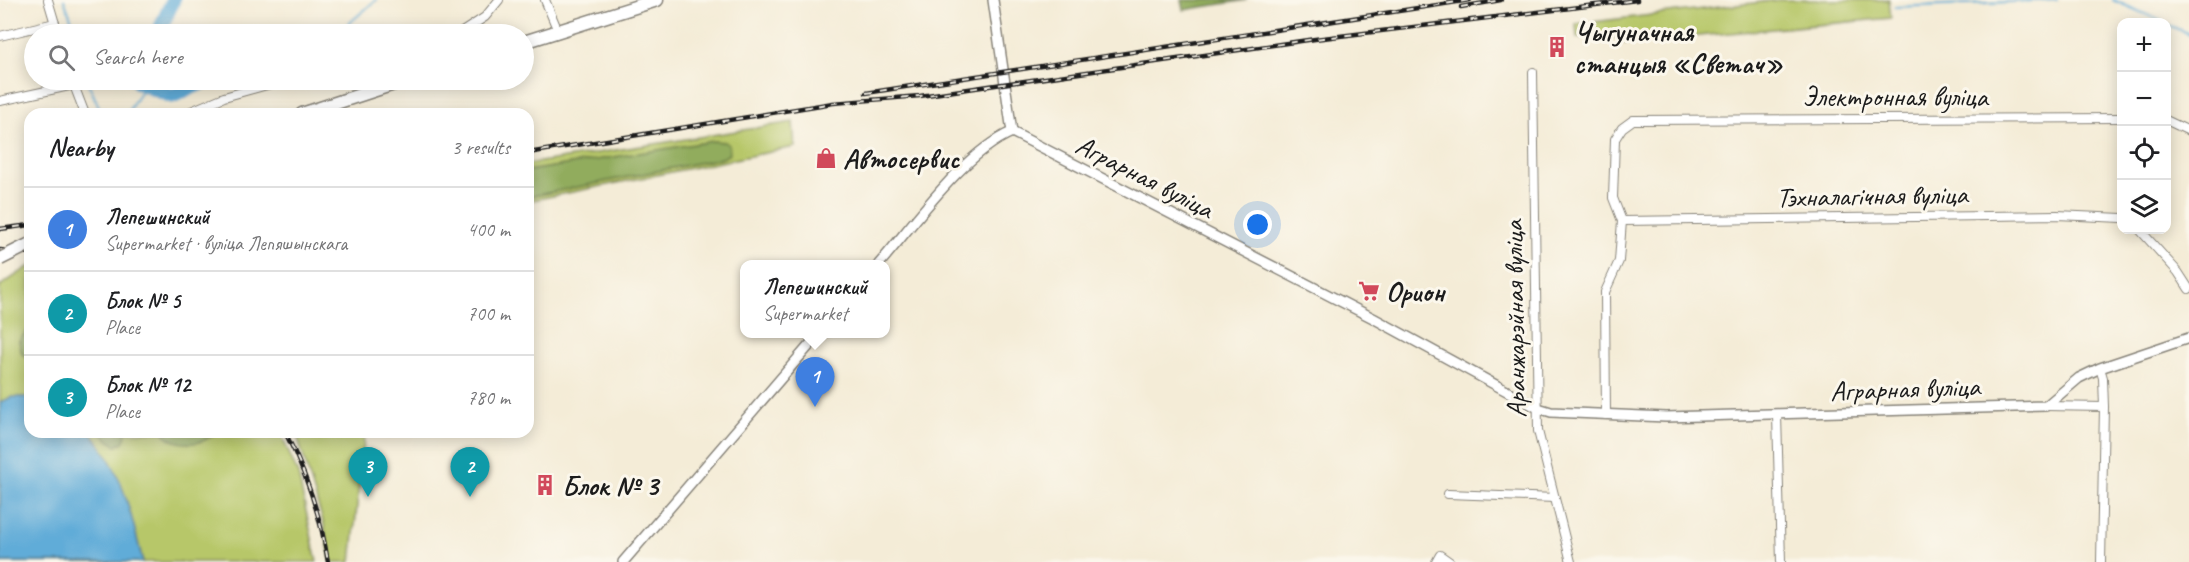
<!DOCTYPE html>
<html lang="en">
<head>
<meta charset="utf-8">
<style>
	body { margin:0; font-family:Caveat,sans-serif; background:#f2f2f2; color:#202124 }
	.controls { position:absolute; right:18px; top:18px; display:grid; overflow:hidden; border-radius:12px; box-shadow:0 3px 15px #0003 }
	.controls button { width:54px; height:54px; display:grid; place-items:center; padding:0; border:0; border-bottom:2px solid #e0e0e0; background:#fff; color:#202124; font:30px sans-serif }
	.you { position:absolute; left:1258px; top:225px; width:21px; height:21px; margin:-15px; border:4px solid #fff; border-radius:50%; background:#1a73e8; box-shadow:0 0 0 9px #1a73e833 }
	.badge { display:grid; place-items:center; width:39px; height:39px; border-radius:50%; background:#d1495b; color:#fff; font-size:20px; font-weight:700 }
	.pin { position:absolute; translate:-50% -50px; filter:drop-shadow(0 2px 3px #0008) }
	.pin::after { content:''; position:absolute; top:32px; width:21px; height:18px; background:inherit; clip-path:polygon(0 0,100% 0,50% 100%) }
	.popup { position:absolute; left:740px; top:260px; width:150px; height:78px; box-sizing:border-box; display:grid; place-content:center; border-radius:12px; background:#fff; filter:drop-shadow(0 2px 4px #0005); font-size:20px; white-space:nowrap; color:#757577 }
	.popup b { font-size:22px; color:#202124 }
	.popup::after { content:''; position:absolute; left:50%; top:100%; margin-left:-12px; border:12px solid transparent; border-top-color:#fff }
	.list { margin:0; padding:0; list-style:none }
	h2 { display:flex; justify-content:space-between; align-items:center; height:78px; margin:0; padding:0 24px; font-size:26px }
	h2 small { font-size:20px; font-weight:400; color:#757577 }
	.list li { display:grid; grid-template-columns:39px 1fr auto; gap:18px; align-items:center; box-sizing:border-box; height:84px; padding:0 24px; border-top:2px solid #e0e0e0 }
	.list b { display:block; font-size:22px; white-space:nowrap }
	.list p { margin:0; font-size:20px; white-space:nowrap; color:#757577 }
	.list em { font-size:20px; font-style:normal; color:#757577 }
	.icon { flex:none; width:33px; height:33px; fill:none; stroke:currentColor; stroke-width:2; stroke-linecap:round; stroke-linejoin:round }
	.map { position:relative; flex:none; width:2189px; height:562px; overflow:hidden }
	.search { position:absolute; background:#fff; box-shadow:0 3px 15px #0003; left:24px; top:24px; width:510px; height:66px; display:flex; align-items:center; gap:15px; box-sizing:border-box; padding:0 21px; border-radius:33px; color:#757577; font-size:22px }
	.panel { position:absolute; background:#fff; box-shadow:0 3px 15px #0003; left:24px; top:108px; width:510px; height:330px; border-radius:18px }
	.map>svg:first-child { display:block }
	.green { fill:#b7c769; stroke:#6a7242; stroke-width:1.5 }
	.forest { fill:#91ac5d; stroke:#56643c; stroke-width:1.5 }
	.water { fill:#60acd8; stroke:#3e647a; stroke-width:1.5 }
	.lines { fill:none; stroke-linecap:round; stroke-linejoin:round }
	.stream { stroke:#60acd8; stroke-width:2 }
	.river { stroke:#60acd8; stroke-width:15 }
	.minor-casing { stroke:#88847a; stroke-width:10 }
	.tertiary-casing { stroke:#88847a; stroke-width:12 }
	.primary-casing { stroke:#88847a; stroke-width:15 }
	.minor { stroke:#fff; stroke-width:8 }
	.tertiary { stroke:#fff; stroke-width:9 }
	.primary { stroke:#fff; stroke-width:12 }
	.rail-casing { stroke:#1c1c1c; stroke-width:4.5 }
	.rail { stroke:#fbf7ec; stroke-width:2; stroke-dasharray:7; stroke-linecap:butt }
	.primary-bridge-casing { stroke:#88847a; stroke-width:15; stroke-linecap:butt }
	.primary-bridge { stroke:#fff; stroke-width:12 }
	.labels { text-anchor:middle; stroke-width:6; stroke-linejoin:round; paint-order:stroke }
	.poi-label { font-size:28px; font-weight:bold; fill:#1c1c1c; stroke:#fbf7ec; text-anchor:start }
	.street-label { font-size:28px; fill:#1c1c1c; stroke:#fbf7ec }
</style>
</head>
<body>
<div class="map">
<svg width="2189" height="562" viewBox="0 0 2189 562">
	<rect width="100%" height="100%" fill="#fbf7ec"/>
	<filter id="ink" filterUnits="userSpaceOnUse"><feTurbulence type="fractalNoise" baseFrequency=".0167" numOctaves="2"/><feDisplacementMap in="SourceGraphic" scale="12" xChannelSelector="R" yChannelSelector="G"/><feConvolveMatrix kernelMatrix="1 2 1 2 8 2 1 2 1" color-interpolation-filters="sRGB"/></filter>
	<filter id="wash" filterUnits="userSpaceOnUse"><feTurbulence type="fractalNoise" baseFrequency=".008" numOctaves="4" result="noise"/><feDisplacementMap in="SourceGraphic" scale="24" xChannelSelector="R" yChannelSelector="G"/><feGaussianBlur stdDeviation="1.35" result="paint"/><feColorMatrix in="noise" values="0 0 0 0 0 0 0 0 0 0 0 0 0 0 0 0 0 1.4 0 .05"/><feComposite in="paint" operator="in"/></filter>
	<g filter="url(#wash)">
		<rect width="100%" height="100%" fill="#f4ecd7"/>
		<g class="green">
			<path d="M1779,0H1889L1891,18L1623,43L1620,37L1577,38L1576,24Z"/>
			<path d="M793,122L795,147L528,201V164Z"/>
			<path d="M30,266V432H280L298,474L317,562H0V286Z"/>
			<path d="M296,432H365L351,562H331L324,525Z"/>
		</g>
		<g class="forest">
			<path d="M1182,0H1247L1184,10Z"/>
			<path d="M713,141L725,142L729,145V154L723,158L528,197V171Z"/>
			<path d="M30,327V359L22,354L19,341Z"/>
			<path d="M99,432H126C126,439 123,444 116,446Z"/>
			<path d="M163,432H216C203,446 176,448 163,432Z"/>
		</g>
		<path class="water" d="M12,397H30V432H90C123,469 131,515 143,562H0V402Z"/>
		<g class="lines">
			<g class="stream">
				<path d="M64,0L77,34"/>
				<path d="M2113,0L2163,22"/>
				<path d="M1895,7L2057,0"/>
				<path d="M2166,24L2189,34"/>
				<path d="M338,33L376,0"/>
				<path d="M88,83L102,114"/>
				<path d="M127,114L144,85"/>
			</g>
			<g class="river">
				<path d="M158,34L173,0"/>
				<path d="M336,34L338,33"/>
				<path d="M139,80L138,82L172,96L208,80"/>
			</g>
		</g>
	</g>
	<g filter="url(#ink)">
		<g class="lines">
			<defs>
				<g id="minor">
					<path d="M48,0L58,34"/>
					<path d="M545,0L558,31"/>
					<path d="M459,34L485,17L499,0"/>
					<path d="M0,36L55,23"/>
					<path d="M1533,72L1538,431L1571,562"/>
					<path d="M72,80L85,114"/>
					<path d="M0,101L74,85"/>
					<path d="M184,114L224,97L285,80"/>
					<path d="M2166,120L2189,131"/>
					<path d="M1622,221L2057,215L2122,218"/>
					<path d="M2140,230L2178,272L2189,289"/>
					<path d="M2100,368L2103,378L2104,407L2101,562"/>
					<path d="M2046,406L2104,407"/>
					<path d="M1606,415L1605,292L1619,261L1622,221L1613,198L1615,139L1622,128L1633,120L2122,118"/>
					<path d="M1777,415L1781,562"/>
					<path d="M1448,494L1555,498"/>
					<path d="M1436,562L1440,555L1450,562"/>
				</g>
				<g id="tertiary">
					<path d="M993,0L1012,132"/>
					<path d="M1012,132L1373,318L1538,408L1551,412L1666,417L2046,406L2079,378L2100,368L2189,338"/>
					<path d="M879,264C914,224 963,153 1012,132"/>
					<path d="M623,562L819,334"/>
				</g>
				<g id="primary">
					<path d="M524,42L657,0"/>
					<path d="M302,114L406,80"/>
				</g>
			</defs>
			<use href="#minor" class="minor-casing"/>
			<use href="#tertiary" class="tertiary-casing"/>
			<use href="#primary" class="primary-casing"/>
			<use href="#minor" class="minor"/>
			<use href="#tertiary" class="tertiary"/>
			<use href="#primary" class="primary"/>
			<defs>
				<g id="rail">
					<path d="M1461,7L1501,0"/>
					<path d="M866,93L1470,0"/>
					<path d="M528,153L833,103L920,96L1315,39L1637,0"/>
					<path d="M0,229L30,225"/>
					<path d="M0,250L30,253"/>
					<path d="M285,432C306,473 321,517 328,562"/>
				</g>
			</defs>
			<use href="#rail" class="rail-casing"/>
			<use href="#rail" class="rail"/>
			<defs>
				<path id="primary-bridge" d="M0,259L30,244"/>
			</defs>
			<use href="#primary-bridge" class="primary-bridge-casing"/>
			<use href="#primary-bridge" class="primary-bridge"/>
		</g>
	</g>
	<defs>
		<symbol id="building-bare" viewBox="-9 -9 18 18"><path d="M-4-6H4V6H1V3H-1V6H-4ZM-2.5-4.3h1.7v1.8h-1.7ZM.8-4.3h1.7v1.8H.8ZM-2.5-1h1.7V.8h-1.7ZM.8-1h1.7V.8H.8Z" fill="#d1495b" stroke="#fbf7ec" stroke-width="2.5" paint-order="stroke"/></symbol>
		<symbol id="shop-bare" viewBox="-9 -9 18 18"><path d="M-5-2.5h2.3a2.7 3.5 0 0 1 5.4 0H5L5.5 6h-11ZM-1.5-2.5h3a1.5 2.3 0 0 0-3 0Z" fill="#d1495b" stroke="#fbf7ec" stroke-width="2.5" paint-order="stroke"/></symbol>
		<symbol id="supermarket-bare" viewBox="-9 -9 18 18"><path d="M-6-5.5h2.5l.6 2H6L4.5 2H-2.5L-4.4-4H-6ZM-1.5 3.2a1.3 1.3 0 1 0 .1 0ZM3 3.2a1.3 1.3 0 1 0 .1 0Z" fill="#d1495b" stroke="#fbf7ec" stroke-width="2.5" paint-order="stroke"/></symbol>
	</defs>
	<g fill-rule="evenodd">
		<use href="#building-bare" x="1542" y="32" width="30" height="30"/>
		<use href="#shop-bare" x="811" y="143" width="30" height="30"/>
		<use href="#supermarket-bare" x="1354" y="276" width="30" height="30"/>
		<use href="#building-bare" x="530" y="470" width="30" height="30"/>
	</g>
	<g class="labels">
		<g class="poi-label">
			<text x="1574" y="41">Чыгуначная<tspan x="1574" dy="32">станцыя «Светач»</tspan></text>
			<text x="843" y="168">Автосервис</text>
			<text x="1386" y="301">Орион</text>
			<text x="562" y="495">Блок № 3</text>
		</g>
		<g class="street-label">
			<text x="1895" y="106">Электронная вуліца</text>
			<text transform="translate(1145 176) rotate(27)" y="10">Аграрная вуліца</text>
			<text transform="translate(1872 195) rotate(-1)" y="10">Тэхналагічная вуліца</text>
			<text transform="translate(1514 319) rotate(-91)" y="10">Аранжарэйная вуліца</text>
			<text transform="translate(1905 388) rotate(-2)" y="10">Аграрная вуліца</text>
		</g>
	</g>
</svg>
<div class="controls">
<button>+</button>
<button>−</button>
<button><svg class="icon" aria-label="locate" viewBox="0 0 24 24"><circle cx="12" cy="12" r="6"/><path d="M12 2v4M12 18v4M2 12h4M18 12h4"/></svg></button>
<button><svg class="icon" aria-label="layers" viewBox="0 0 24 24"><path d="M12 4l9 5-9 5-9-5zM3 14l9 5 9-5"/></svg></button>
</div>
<div class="you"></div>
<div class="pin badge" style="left:815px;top:407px;background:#3f7fe0">1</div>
<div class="popup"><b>Лепешинский</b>Supermarket</div>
<div class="pin badge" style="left:470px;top:497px;background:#0f9aa8">2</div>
<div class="pin badge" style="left:368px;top:497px;background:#0f9aa8">3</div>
<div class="search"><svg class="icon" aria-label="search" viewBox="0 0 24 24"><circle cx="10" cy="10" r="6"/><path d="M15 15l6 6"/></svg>Search here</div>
<section class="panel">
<h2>Nearby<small>3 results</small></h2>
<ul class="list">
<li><span class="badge" style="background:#3f7fe0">1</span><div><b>Лепешинский</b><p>Supermarket · вуліца Лепяшынскага</p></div><em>400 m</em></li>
<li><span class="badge" style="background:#0f9aa8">2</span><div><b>Блок № 5</b><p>Place</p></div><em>700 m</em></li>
<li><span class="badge" style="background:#0f9aa8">3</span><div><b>Блок № 12</b><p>Place</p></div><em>780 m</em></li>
</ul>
</section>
</div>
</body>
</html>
